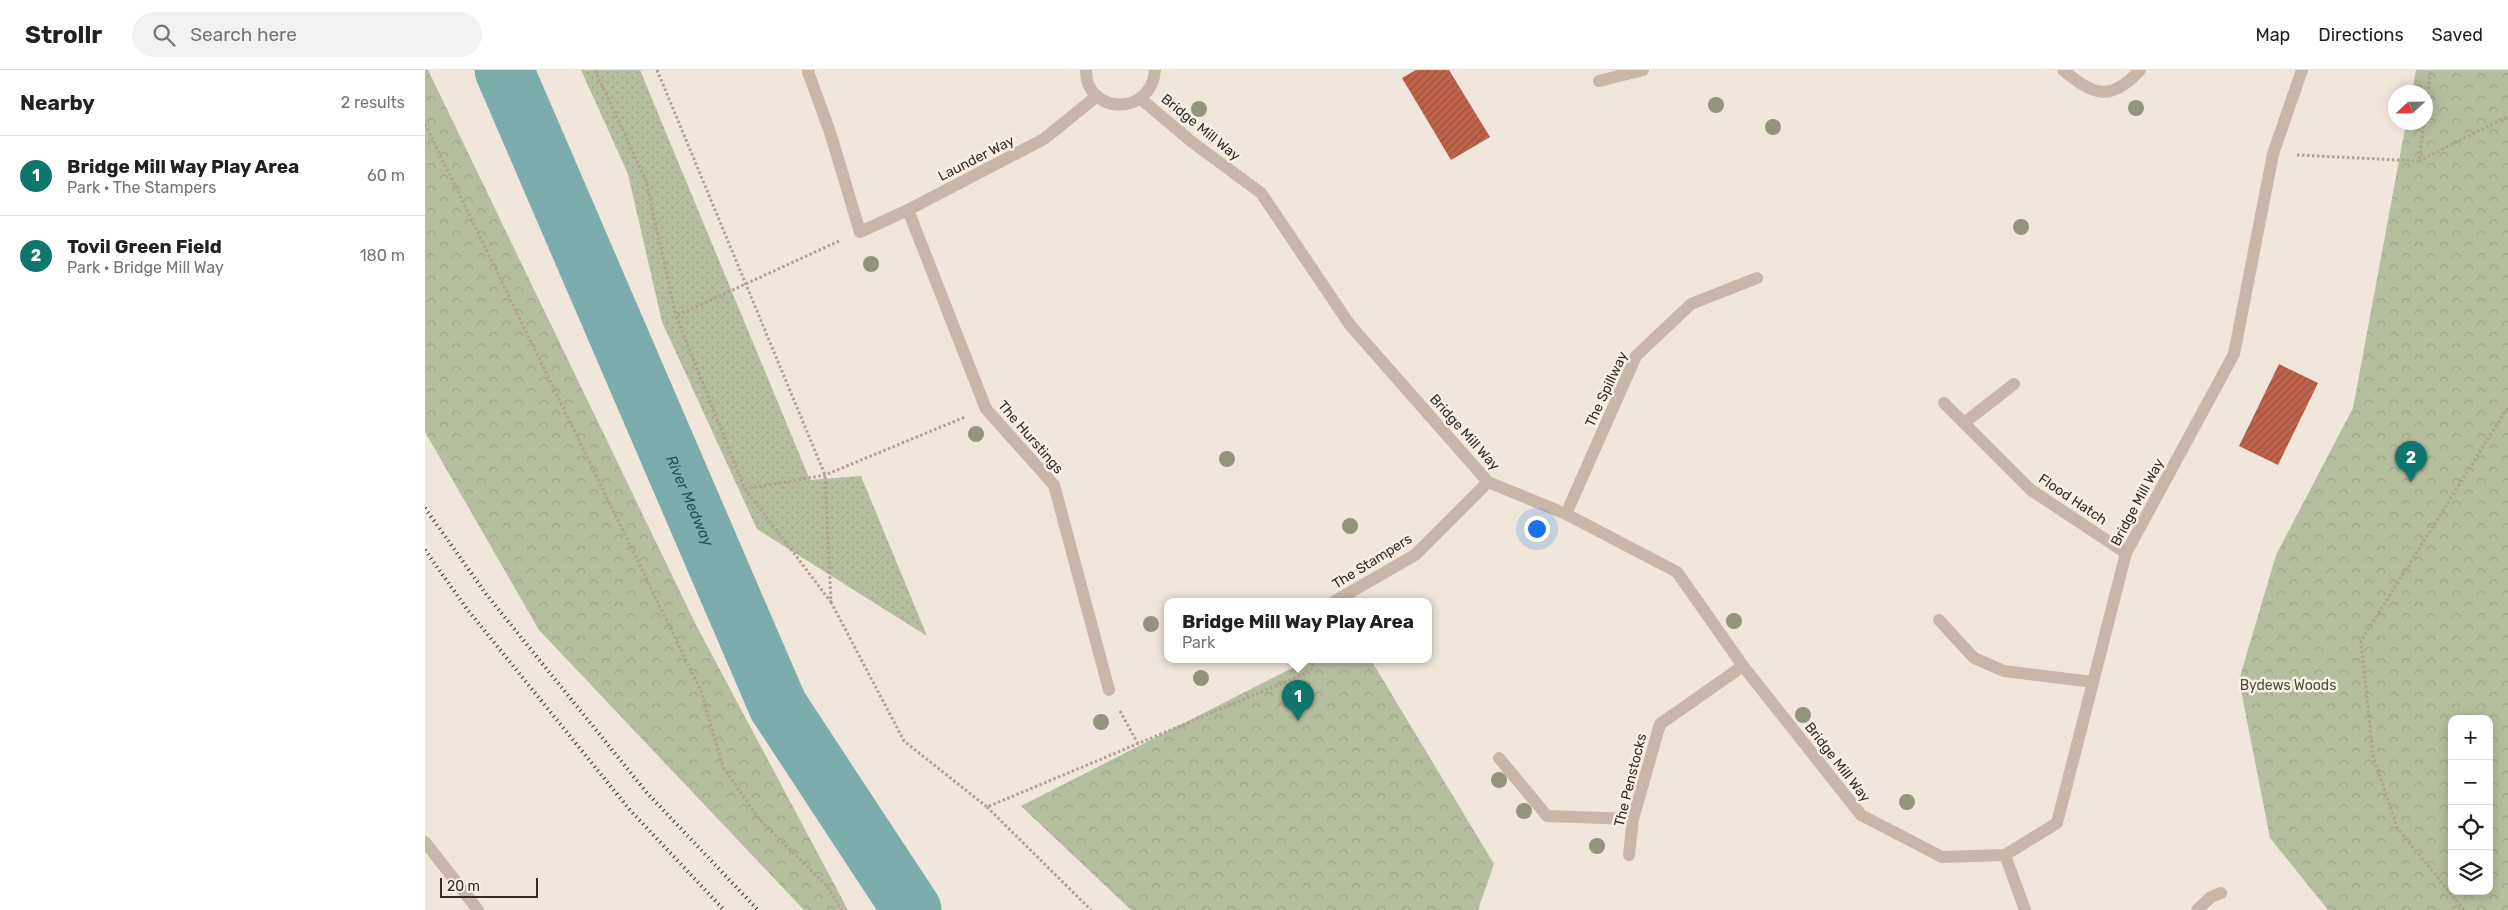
<!DOCTYPE html>
<html lang="en">
<head>
<meta charset="utf-8">
<style>
	body { margin:0; font-family:Rubik,sans-serif; background:#f2f2f2; color:#202124 }
	.controls { position:absolute; right:15px; bottom:15px; display:grid; overflow:hidden; border-radius:10px; box-shadow:0 2px 12px #0003 }
	.controls button { width:45px; height:45px; display:grid; place-items:center; padding:0; border:0; border-bottom:1px solid #e0e0e0; background:#fff; color:#202124; font:25px sans-serif }
	.compass { position:absolute; left:1963px; top:15px; width:45px; height:45px; border-radius:50%; background:#fff; box-shadow:0 2px 12px #0003; rotate:248deg }
	.scale { position:absolute; left:15px; bottom:12px; width:98px; box-sizing:border-box; padding-left:5px; border:2px solid #352c28; border-top:0; font-size:14px; line-height:18px; white-space:nowrap; color:#352c28; -webkit-text-stroke:4px #f8f0e8; paint-order:stroke }
	.you { position:absolute; left:1111px; top:458px; width:18px; height:18px; margin:-12px; border:4px solid #fff; border-radius:50%; background:#1a73e8; box-shadow:0 0 0 8px #1a73e833 }
	.badge { display:grid; place-items:center; width:32px; height:32px; border-radius:50%; background:#0f766e; color:#fff; font-size:16px; font-weight:700 }
	.pin { position:absolute; translate:-50% -41px; filter:drop-shadow(0 1px 2px #0008) }
	.pin::after { content:''; position:absolute; top:26px; width:18px; height:15px; background:inherit; clip-path:polygon(0 0,100% 0,50% 100%) }
	.popup { position:absolute; left:739px; top:528px; width:268px; height:65px; box-sizing:border-box; display:grid; place-content:center; border-radius:10px; background:#fff; filter:drop-shadow(0 1px 4px #0005); font-size:16px; white-space:nowrap; color:#757577 }
	.popup b { font-size:19px; color:#202124 }
	.popup::after { content:''; position:absolute; left:50%; top:100%; margin-left:-10px; border:10px solid transparent; border-top-color:#fff }
	.list { margin:0; padding:0; list-style:none }
	h2 { display:flex; justify-content:space-between; align-items:center; height:65px; margin:0; padding:0 20px; font-size:21px }
	h2 small { font-size:16px; font-weight:400; color:#757577 }
	.list li { display:grid; grid-template-columns:32px 1fr auto; gap:15px; align-items:center; box-sizing:border-box; height:80px; padding:0 20px; border-top:1px solid #e0e0e0 }
	.list b { display:block; font-size:19px; white-space:nowrap }
	.list p { margin:0; font-size:16px; white-space:nowrap; color:#757577 }
	.list em { font-size:16px; font-style:normal; color:#757577 }
	.icon { flex:none; width:28px; height:28px; fill:none; stroke:currentColor; stroke-width:2; stroke-linecap:round; stroke-linejoin:round }
	.map { position:relative; flex:none; width:2083px; height:840px; overflow:hidden }
	header { display:flex; align-items:center; gap:30px; box-sizing:border-box; height:70px; padding:0 25px; background:#fff; border-bottom:1px solid #e0e0e0 }
	header strong { font-size:24px }
	nav { display:flex; gap:28px; margin-inline-start:auto; font-size:18px }
	.search { width:350px; height:45px; background:#f2f2f2; display:flex; align-items:center; gap:12px; box-sizing:border-box; padding:0 18px; border-radius:28px; color:#757577; font-size:19px }
	main { display:flex }
	aside { flex:1; background:#fff }
	.map>svg:first-child { display:block }
	.grass { fill:url(#grass-dots) }
	.forest { fill:url(#forest-crowns); fill-rule:evenodd }
	.lines { fill:none; stroke-linecap:round; stroke-linejoin:round }
	.river { stroke:#7cacac; stroke-width:59 }
	.building { fill:url(#building-hatch) }
	.path { stroke:#b4a093; stroke-width:3; stroke-dasharray:2.5 2.5; stroke-linecap:butt }
	.lane { stroke:#c8b6a8; stroke-width:12 }
	.street { stroke:#c8b6a8; stroke-width:12 }
	.rail { stroke:#352c28; stroke-width:4; stroke-dasharray:1 4; stroke-linecap:butt }
	.tree { fill:#92957c }
	.labels { text-anchor:middle; stroke-width:5; stroke-linejoin:round; paint-order:stroke }
	.street-label { font-size:14px; fill:#352c28; stroke:#f8f0e8 }
	.park-label { font-size:14px; fill:#46522d; stroke:#f8f0e8 }
	.water-label { font-size:15px; font-style:italic; fill:#205354; stroke:#f8f0e8 }
</style>
</head>
<body>
<header>
<strong>Strollr</strong>
<div class="search"><svg class="icon" aria-label="search" viewBox="0 0 24 24"><circle cx="10" cy="10" r="6"/><path d="M15 15l6 6"/></svg>Search here</div>
<nav><a>Map</a><a>Directions</a><a>Saved</a></nav>
</header>
<main>
<aside>
<h2>Nearby<small>2 results</small></h2>
<ul class="list">
<li><span class="badge">1</span><div><b>Bridge Mill Way Play Area</b><p>Park · The Stampers</p></div><em>60 m</em></li>
<li><span class="badge">2</span><div><b>Tovil Green Field</b><p>Park · Bridge Mill Way</p></div><em>180 m</em></li>
</ul>
</aside>
<div class="map">
<svg width="2083" height="840" viewBox="0 0 2083 840">
	<defs>
		<pattern id="grass-dots" width="8" height="8" patternUnits="userSpaceOnUse" patternTransform="scale(1.25)"><rect width="8" height="8" fill="#b5bf9d"/><path d="M2 2h.1M6 6h.1" fill="none" stroke="#9ca487" stroke-width="1.8" stroke-linecap="round"/></pattern>
		<pattern id="forest-crowns" width="20" height="18" patternUnits="userSpaceOnUse" patternTransform="scale(1.25)"><rect width="20" height="18" fill="#b5bf9d"/><path d="M2 6a3 3 0 1 1 6 0M12 15a3 3 0 1 1 6 0" fill="none" stroke="#9ca487"/></pattern>
		<pattern id="building-hatch" width="6" height="6" patternUnits="userSpaceOnUse" patternTransform="scale(1.25)"><rect width="6" height="6" fill="#bf634b"/><path d="M-1 1l2-2M0 6l6-6M5 7l2-2" fill="none" stroke="#9c523e"/></pattern>
	</defs>
	<rect width="100%" height="100%" fill="#f0e6dc"/>
	<path class="grass" d="M156,0H215L385,410L436,406L502,566L332,459L237,252L203,104Z"/>
	<g class="forest">
		<path d="M0,0H3L271,555L423,840H379L114,560L0,362Z"/>
		<path d="M1991,0H2083V840H1903L1845,768L1814,610L1851,485L1928,338L1981,53L2000,52V22H1987ZM2027,649H2064V821H2027Z"/>
		<path d="M883,590H946L1069,794L1053,840H706L596,736Z"/>
	</g>
	<g class="lines">
		<path class="river" id="s1" d="M79,0L353,636L487,840"/>
	</g>
	<g class="building">
		<path d="M991,0H1024L1065,67L1026,90L977,8Z"/>
		<path d="M1854,294L1893,313L1853,395L1814,376Z"/>
	</g>
	<g class="lines">
		<g class="path">
			<path d="M170,0L221,111L251,246"/>
			<path d="M232,0L400,405L406,532L320,419"/>
			<path d="M2000,39L2006,0"/>
			<path d="M0,54L276,621L298,697L334,749L402,816L417,840"/>
			<path d="M1872,85L1994,91L1999,52"/>
			<path d="M1994,91L2083,46"/>
			<path d="M414,171L251,246L320,419L400,405L540,347"/>
			<path d="M406,532L479,671L562,737L886,601L889,590"/>
			<path d="M695,641L713,674"/>
			<path d="M562,737L666,840"/>
			<path d="M2039,840L1973,759L1948,686L1936,571L2083,337"/>
		</g>
		<g class="lane">
			<path d="M384,0L383,2L405,62L435,162"/>
			<path d="M1638,0C1668,25 1685,33 1715,0"/>
			<path d="M1514,550L1549,588L1579,601L1668,612"/>
			<path d="M1772,840L1786,827L1796,823"/>
		</g>
		<g class="street">
			<path d="M661,0C660,44 726,48 730,0"/>
			<path d="M1174,11L1218,0"/>
			<path d="M716,29L767,72L836,123L925,255L1063,412L1141,444L1252,502L1318,596L1436,745L1517,787L1580,785L1632,753L1701,483L1809,284L1848,84L1877,0"/>
			<path d="M483,140L561,339L629,415L684,620"/>
			<path d="M435,162L483,140L619,69L672,26"/>
			<path d="M1519,333L1606,420L1701,483"/>
			<path d="M1539,353L1589,314"/>
			<path d="M1141,444L1211,286L1266,234L1332,208"/>
			<path d="M910,531L990,485L1063,412"/>
			<path d="M1074,688L1122,746L1208,749"/>
			<path d="M0,772L53,840"/>
			<path d="M1204,785L1208,749L1235,654L1318,596"/>
			<path d="M1580,785L1600,840"/>
		</g>
		<g class="rail">
			<path d="M0,438L61,524L222,723L333,840"/>
			<path d="M0,480L42,539L204,739L299,840"/>
		</g>
	</g>
	<g class="tree">
		<circle cx="1291" cy="35" r="8"/>
		<circle cx="1711" cy="38" r="8"/>
		<circle cx="774" cy="39" r="8"/>
		<circle cx="1348" cy="57" r="8"/>
		<circle cx="1596" cy="157" r="8"/>
		<circle cx="446" cy="194" r="8"/>
		<circle cx="551" cy="364" r="8"/>
		<circle cx="802" cy="389" r="8"/>
		<circle cx="925" cy="456" r="8"/>
		<circle cx="1309" cy="551" r="8"/>
		<circle cx="726" cy="554" r="8"/>
		<circle cx="776" cy="608" r="8"/>
		<circle cx="1378" cy="645" r="8"/>
		<circle cx="676" cy="652" r="8"/>
		<circle cx="1074" cy="710" r="8"/>
		<circle cx="1482" cy="732" r="8"/>
		<circle cx="1099" cy="741" r="8"/>
		<circle cx="1172" cy="776" r="8"/>
	</g>
	<g class="labels">
		<g class="street-label">
			<text transform="translate(776 57) rotate(39)" y="5">Bridge Mill Way</text>
			<text transform="translate(551 88) rotate(-27)" y="5">Launder Way</text>
			<text transform="translate(1181 319) rotate(-65)" y="5">The Spillway</text>
			<text transform="translate(1040 362) rotate(48)" y="5">Bridge Mill Way</text>
			<text transform="translate(606 367) rotate(49)" y="5">The Hurstings</text>
			<text transform="translate(1648 429) rotate(34)" y="5">Flood Hatch</text>
			<text transform="translate(1712 432) rotate(-62)" y="5">Bridge Mill Way</text>
			<text transform="translate(947 491) rotate(-32)" y="5">The Stampers</text>
			<text transform="translate(1413 692) rotate(52)" y="5">Bridge Mill Way</text>
			<text transform="translate(1205 710) rotate(-76)" y="5">The Penstocks</text>
		</g>
		<g class="park-label">
			<text x="1863" y="620">Bydews Woods</text>
		</g>
		<g class="water-label">
			<text dy="5" stroke="none"><textPath href="#s1" startOffset="469">River Medway</textPath></text>
		</g>
	</g>
</svg>
<div class="controls">
<button>+</button>
<button>−</button>
<button><svg class="icon" aria-label="locate" viewBox="0 0 24 24"><circle cx="12" cy="12" r="6"/><path d="M12 2v4M12 18v4M2 12h4M18 12h4"/></svg></button>
<button><svg class="icon" aria-label="layers" viewBox="0 0 24 24"><path d="M12 4l9 5-9 5-9-5zM3 14l9 5 9-5"/></svg></button>
</div>
<svg class="compass" viewBox="-18 -18 36 36"><path d="M0-13l5 13h-10z" fill="#e53935"/><path d="M0 13l5-13h-10z" fill="#757577"/></svg>
<div class="scale">20 m</div>
<div class="you"></div>
<div class="pin badge" style="left:873px;top:651px">1</div>
<div class="popup"><b>Bridge Mill Way Play Area</b>Park</div>
<div class="pin badge" style="left:1986px;top:412px">2</div>
</div>
</main>
</body>
</html>
